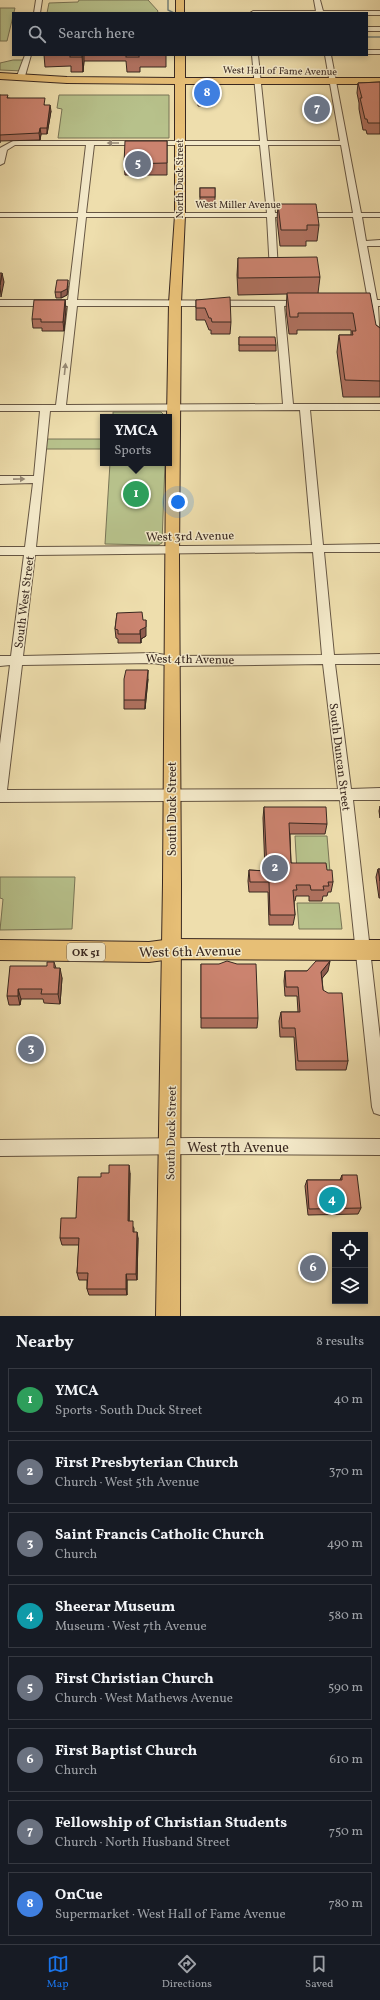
<!DOCTYPE html>
<html lang="en">
<head>
<meta charset="utf-8">
<style>
	body { margin:0; font-family:Vollkorn,serif; background:#242831; color:#f1f3f6 }
	.controls { position:absolute; right:12px; bottom:12px; display:grid; overflow:hidden; border-radius:0px; box-shadow:0 2px 6px #0003 }
	.controls button { width:36px; height:36px; display:grid; place-items:center; padding:0; border:0; border-bottom:1px solid #363941; background:#171b24; color:#f1f3f6; font:20px sans-serif }
	.you { position:absolute; left:178px; top:502px; width:14px; height:14px; margin:-10px; border:3px solid #fff; border-radius:50%; background:#1a73e8; box-shadow:0 0 0 6px #1a73e833 }
	.badge { display:grid; place-items:center; width:26px; height:26px; border-radius:50%; background:#1a73e8; color:#fff; font-size:13px; font-weight:700 }
	.pin { position:absolute; translate:-50% -50%; border:2px solid #fff; box-shadow:0 1px 4px #0006 }
	.popup { position:absolute; left:100px; top:414px; width:72px; height:52px; box-sizing:border-box; display:grid; place-content:center; border-radius:0px; background:#171b24; filter:drop-shadow(0 1px 3px #0005); font-size:13px; white-space:nowrap; color:#9ea1a6 }
	.popup b { font-size:15px; color:#f1f3f6 }
	.popup::after { content:''; position:absolute; left:50%; top:100%; margin-left:-8px; border:8px solid transparent; border-top-color:#171b24 }
	.list { margin:0; padding:0; list-style:none }
	h2 { display:flex; justify-content:space-between; align-items:center; height:52px; margin:0; padding:0 16px; font-size:17px }
	h2 small { font-size:13px; font-weight:400; color:#9ea1a6 }
	.list li { display:grid; grid-template-columns:26px 1fr auto; gap:12px; align-items:center; box-sizing:border-box; height:64px; margin:0 8px 8px; padding:0 8px; border:1px solid #363941; border-radius:0px }
	.list b { display:block; font-size:15px; white-space:nowrap }
	.list p { margin:0; font-size:13px; white-space:nowrap; color:#9ea1a6 }
	.list em { font-size:13px; font-style:normal; color:#9ea1a6 }
	.icon { flex:none; width:22px; height:22px; fill:none; stroke:currentColor; stroke-width:2; stroke-linecap:round; stroke-linejoin:round }
	.map { position:relative; flex:none; width:380px; height:1316px; overflow:hidden }
	.search { position:absolute; background:#171b24; box-shadow:0 2px 6px #0003; left:12px; right:12px; top:12px; height:44px; display:flex; align-items:center; gap:10px; box-sizing:border-box; padding:0 14px; border-radius:0px; color:#9ea1a6; font-size:15px }
	.sheet { height:628px; background:#171b24 }
	nav { display:flex; justify-content:space-around; align-items:center; box-sizing:border-box; height:56px; border-top:1px solid #363941; background:#171b24; font-size:11px; color:#9ea1a6 }
	nav a { display:grid; justify-items:center; gap:2px }
	nav .on { color:#1a73e8 }
	.map>svg:first-child { display:block }
	.green { fill:#b7c18b; stroke:#787456 }
	.lines { fill:none; stroke-linecap:round; stroke-linejoin:round }
	.stream { stroke:#748078; stroke-width:1.5 }
	.minor-casing { stroke:#665643; stroke-width:2 }
	.major-casing { stroke:#392820; stroke-width:2 }
	.highway-casing { stroke:#392820; stroke-width:2 }
	.minor { fill:#f4eaca; fill-rule:evenodd }
	.major { fill:#e7bf76; fill-rule:evenodd }
	.highway { fill:#e7bf76; fill-rule:evenodd }
	.wall { fill:#af715f; stroke:#392820 }
	.shaded-wall { fill:#8e5c4e; stroke:#392820 }
	.building { fill:#cb836f; stroke:#392820 }
	.oneway { fill:#968975 }
	.labels { text-anchor:middle; stroke-width:3; stroke-linejoin:round; paint-order:stroke }
	.far-street-label { font-size:10px; fill:#392820; stroke:#f4eaca }
	.shield { fill:#f4eaca; stroke:#716253; stroke-width:1 }
	.shield-label { font-size:11px; font-weight:bold; fill:#392820 }
	.street-label { font-size:12px; fill:#392820; stroke:#f4eaca }
	.near-street-label { font-size:14px; fill:#392820; stroke:#f4eaca }
</style>
</head>
<body>
<div class="map">
<svg width="380" height="1316" viewBox="0 0 380 1316">
	<rect width="100%" height="100%" fill="#eedead"/>
	<filter id="stains"><feTurbulence type="fractalNoise" baseFrequency=".005" numOctaves="4"/><feColorMatrix values="0 0 0 0 .2 0 0 0 0 .09 0 0 0 0 .02 0 0 0 .5 -.17"/></filter>
	<radialGradient id="worn" r=".72"><stop offset=".6" stop-color="#630" stop-opacity="0"/><stop offset="1" stop-color="#630" stop-opacity=".3"/></radialGradient>
	<g class="green">
		<path d="M79,0H148L158,11L157,13H47L49,3L78,2Z"/>
		<path d="M0,8H15L7,41H0Z"/>
		<path d="M13,60H27L23,71L0,70V63Z"/>
		<path d="M59,95H169V138H58L62,109L57,108Z"/>
		<path d="M113,412H161L166,417H113Z"/>
		<path d="M46,439H103V449H45Z"/>
		<path d="M110,463H165L162,543L158,545L105,544Z"/>
		<path d="M295,836H327L330,872H297Z"/>
		<path d="M75,877L72,929L0,930L3,899L0,898V877Z"/>
		<path d="M297,903H339L342,929H299Z"/>
	</g>
	<g class="lines">
		<g class="stream">
			<path d="M168,0V10L174,13"/>
			<path d="M367,37H380"/>
		</g>
		<defs>
			<g id="minor">
				<path d="M36,0H42L40,13H34Z"/>
				<path d="M314,0H320L323,11H380V15H367V13H250L253,11H316Z"/>
				<rect x="367" y="27" width="13" height="4"/>
				<rect x="367" y="50" width="13" height="4"/>
				<path d="M25,55H31L25,76L21,78L17,76Z"/>
				<path d="M252,55H258L267,141H340L325,55H331L361,213H380V217H362L366,241L380,240V246H367L377,300H380V306H378L380,344L375,341L369,306H357L353,303L357,300H368L353,217H275L278,271L274,274L270,271L267,217H86L77,300L306,301V305L284,306L293,404H380V410H310L323,545L380,544V552H324L334,655L380,654V664H335L351,789L380,788V800H353L380,1038V1115L374,1113L372,1107L340,800L0,802V744L10,665L0,666V656H11L24,555H0V547H25L33,483L0,484V476H34L40,411H0V405H56L68,306H0V300H68L78,217H0V213H78L86,145H15L7,150L4,163L0,165V148L13,141H260ZM94,145H260L267,213H86ZM268,145H341L353,213H275ZM77,306H275L283,404L66,405ZM300,410L312,545L36,547L50,411ZM313,552L322,655L172,656L153,653L23,656L35,555ZM153,663L172,666L323,664L338,789L7,790L22,665Z"/>
				<path d="M193,1138L380,1139V1155L193,1154L0,1156V1140Z"/>
			</g>
			<g id="major">
				<rect x="176" y="0" width="8" height="13"/>
				<path d="M175,55H185V78H380V84H185V215L181,303L179,557L181,883L180,1316H156L163,883L166,463H169V417H167L169,303L175,215V84L67,83L0,79V73L67,77L175,78Z"/>
			</g>
			<path id="highway" d="M172,939L380,940V960L172,959L149,962L0,960V940L149,942Z"/>
		</defs>
		<use href="#minor" class="minor-casing"/>
		<use href="#major" class="major-casing"/>
		<use href="#highway" class="highway-casing"/>
		<use href="#minor" class="minor"/>
		<use href="#major" class="major"/>
		<use href="#highway" class="highway"/>
	</g>
	<g class="wall">
		<path d="M44,55H166V67H140V72H127L126,61H84L83,72H71V66L45,67Z"/>
		<path d="M380,82V134H367L366,130H363L359,109V103L357,93L358,83Z"/>
		<path d="M198,83L213,98V106H198Z"/>
		<path d="M0,95L8,98L45,105L51,111L47,134H41L40,140L0,141V143Z"/>
		<path d="M167,141V175H125L124,164Z"/>
		<rect x="200" y="188" width="15" height="18"/>
		<path d="M278,204L319,225L317,241H306V246H280L277,220Z"/>
		<path d="M238,258L320,277L318,293L376,325L380,328V397H343L337,352L339,335H351V330H297V334H289L286,310L287,294L238,295L237,275Z"/>
		<path d="M68,286L67,295L61,298H56L55,292Z"/>
		<path d="M65,300L66,309L64,331H42V328H33L32,319Z"/>
		<path d="M196,300L231,322L230,334H211V330H209L205,320H196Z"/>
		<path d="M239,337L276,345V351H239Z"/>
		<path d="M117,613L146,636L141,639V643H118V639L116,638L115,629Z"/>
		<path d="M148,679L145,709H124V700Z"/>
		<path d="M380,806V818L379,811Z"/>
		<path d="M264,807L327,824L325,834H290L291,863L327,870L333,882L331,892H328L327,896H323L322,901H309V896H296L295,901H294L295,915L293,925H269L268,892H249L248,881L249,870L265,871L263,818Z"/>
		<path d="M378,869H380V898H379L376,877Z"/>
		<path d="M54,962L56,968L62,978L60,1004L44,1003L43,999H21L20,1005H9L7,996L47,966Z"/>
		<path d="M201,964L258,1018L257,1028H201Z"/>
		<path d="M285,971H328L322,978L323,990L348,1061L346,1070H296L294,1037H280L279,1021L281,1012H298L297,996H285L284,981Z"/>
		<path d="M130,1173L129,1221L134,1228V1232L138,1238L137,1280H127V1295H89L87,1289V1280H79L77,1273L79,1245H62L60,1238L76,1218L101,1177Z"/>
		<path d="M342,1175L361,1208L358,1214L308,1215L305,1186L307,1180H340Z"/>
	</g>
	<g class="shaded-wall">
		<path d="M82,55H84V61L83,72Z"/>
		<path d="M50,105L51,111L47,134V128Z"/>
		<path d="M40,128L41,134L40,140L39,133Z"/>
		<path d="M2,273L4,282L1,297L0,285Z"/>
		<path d="M68,280V286L67,295L61,298V292Z"/>
		<path d="M65,300L66,309L64,331L63,322Z"/>
		<path d="M146,620V636L141,639V643L140,630Z"/>
		<path d="M148,670V679L145,709V700Z"/>
		<path d="M330,961L328,971L320,981L321,972Z"/>
		<path d="M60,968L62,978L60,1004L58,994Z"/>
		<path d="M18,989L21,999L20,1005L18,996Z"/>
		<path d="M129,1165L130,1173L129,1228L128,1221Z"/>
		<path d="M137,1232L138,1238L137,1280L136,1274Z"/>
		<path d="M126,1274L127,1280V1295L126,1289Z"/>
	</g>
	<g class="building">
		<rect x="70" y="55" width="12" height="2"/>
		<rect x="126" y="55" width="13" height="2"/>
		<path d="M380,82V123H368L367,119H365L360,98H362L358,83Z"/>
		<path d="M198,83H212L213,98H199Z"/>
		<path d="M0,95H8L7,98H45L44,105H50L47,128H40L39,133L0,135Z"/>
		<path d="M125,141H167V163L124,164Z"/>
		<rect x="200" y="188" width="15" height="9"/>
		<path d="M278,204H316L319,225H307V230H281Z"/>
		<path d="M317,257L320,277L238,278V258Z"/>
		<path d="M0,273H2L0,285Z"/>
		<path d="M57,280H68L67,289L61,292H55Z"/>
		<path d="M287,293H370L376,325L380,328V381L345,380L339,335H353L352,331H356L353,313H298V317H290Z"/>
		<path d="M230,297L231,322H212L211,318H209L205,308H196V300Z"/>
		<path d="M34,300H65L63,322H41V319H32Z"/>
		<path d="M239,337H275L276,345H239Z"/>
		<path d="M142,612L143,620H146V627L140,630V634H118V630L115,629L117,613Z"/>
		<path d="M126,670H148L145,700H124V679Z"/>
		<path d="M264,807H326L327,824L289,823L291,863H326L327,870H332L333,882H328L329,886H323L324,890H311L310,885H296L297,890H293L295,915H270L269,882H250L249,870L267,871Z"/>
		<path d="M378,869H380V881Z"/>
		<path d="M227,961L237,964H256L258,1018H201V964H219Z"/>
		<path d="M316,961H330L321,972L323,990L328,993H342L348,1061H298L295,1028H282L281,1012H300L298,987H286L285,971H307Z"/>
		<path d="M47,962H54V968H60L58,994H41L42,989H18V996H7L10,966H47Z"/>
		<path d="M109,1165H129L128,1221H133V1232H137L136,1274H126V1289H87L88,1273H77L79,1238H60L61,1218H76L78,1177H101V1173H109Z"/>
		<path d="M342,1175H357L361,1208L309,1209L307,1180H342Z"/>
	</g>
	<defs><path id="oneway-solid" d="M-6-.8H1V-3.2L6.5 0L1 3.2V.8H-6Z"/></defs>
	<g class="oneway">
		<use href="#oneway-solid" transform="translate(113 143) rotate(-180)"/>
		<use href="#oneway-solid" transform="translate(65 369) rotate(-84)"/>
		<use href="#oneway-solid" transform="translate(19 479) rotate(-1)"/>
	</g>
	<g class="labels">
		<g class="far-street-label">
			<text transform="translate(280 70) rotate(1)" y="4">West Hall of Fame Avenue</text>
			<text transform="translate(179 179) rotate(-90)" y="4">North Duck Street</text>
			<text x="238" y="208">West Miller Avenue</text>
		</g>
		<rect class="shield" x="67" y="943" width="38" height="18" rx="3"/>
		<g class="shield-label">
			<text x="86" y="956">OK 51</text>
		</g>
		<g class="street-label">
			<text transform="translate(190 536) rotate(-1)" y="4">West 3rd Avenue</text>
			<text transform="translate(24 602) rotate(-83)" y="4">South West Street</text>
			<text transform="translate(190 659) rotate(1)" y="4">West 4th Avenue</text>
			<text transform="translate(340 757) rotate(83)" y="4">South Duncan Street</text>
			<text transform="translate(172 809) rotate(-90)" y="4">South Duck Street</text>
			<text transform="translate(171 1133) rotate(-89)" y="4">South Duck Street</text>
		</g>
		<g class="near-street-label">
			<text transform="translate(190 951) rotate(-1)" y="5">West 6th Avenue</text>
			<text x="238" y="1152">West 7th Avenue</text>
		</g>
	</g>
	<rect width="100%" height="100%" filter="url(#stains)"/>
	<rect width="100%" height="100%" fill="url(#worn)"/>
</svg>
<div class="controls">
<button><svg class="icon" aria-label="locate" viewBox="0 0 24 24"><circle cx="12" cy="12" r="6"/><path d="M12 2v4M12 18v4M2 12h4M18 12h4"/></svg></button>
<button><svg class="icon" aria-label="layers" viewBox="0 0 24 24"><path d="M12 4l9 5-9 5-9-5zM3 14l9 5 9-5"/></svg></button>
</div>
<div class="you"></div>
<div class="pin badge" style="left:136px;top:494px;background:#2e9e5b">1</div>
<div class="popup"><b>YMCA</b>Sports</div>
<div class="pin badge" style="left:275px;top:868px;background:#6b7280">2</div>
<div class="pin badge" style="left:31px;top:1049px;background:#6b7280">3</div>
<div class="pin badge" style="left:332px;top:1200px;background:#0f9aa8">4</div>
<div class="pin badge" style="left:138px;top:164px;background:#6b7280">5</div>
<div class="pin badge" style="left:313px;top:1268px;background:#6b7280">6</div>
<div class="pin badge" style="left:317px;top:109px;background:#6b7280">7</div>
<div class="pin badge" style="left:207px;top:93px;background:#3f7fe0">8</div>
<div class="search"><svg class="icon" aria-label="search" viewBox="0 0 24 24"><circle cx="10" cy="10" r="6"/><path d="M15 15l6 6"/></svg>Search here</div>
</div>
<section class="sheet">
<h2>Nearby<small>8 results</small></h2>
<ul class="list">
<li><span class="badge" style="background:#2e9e5b">1</span><div><b>YMCA</b><p>Sports · South Duck Street</p></div><em>40 m</em></li>
<li><span class="badge" style="background:#6b7280">2</span><div><b>First Presbyterian Church</b><p>Church · West 5th Avenue</p></div><em>370 m</em></li>
<li><span class="badge" style="background:#6b7280">3</span><div><b>Saint Francis Catholic Church</b><p>Church</p></div><em>490 m</em></li>
<li><span class="badge" style="background:#0f9aa8">4</span><div><b>Sheerar Museum</b><p>Museum · West 7th Avenue</p></div><em>580 m</em></li>
<li><span class="badge" style="background:#6b7280">5</span><div><b>First Christian Church</b><p>Church · West Mathews Avenue</p></div><em>590 m</em></li>
<li><span class="badge" style="background:#6b7280">6</span><div><b>First Baptist Church</b><p>Church</p></div><em>610 m</em></li>
<li><span class="badge" style="background:#6b7280">7</span><div><b>Fellowship of Christian Students</b><p>Church · North Husband Street</p></div><em>750 m</em></li>
<li><span class="badge" style="background:#3f7fe0">8</span><div><b>OnCue</b><p>Supermarket · West Hall of Fame Avenue</p></div><em>780 m</em></li>
</ul>
</section>
<nav>
<a class="on"><svg class="icon" aria-label="map" viewBox="0 0 24 24"><path d="M3 6l6-2 6 2 6-2v14l-6 2-6-2-6 2zM9 4v14M15 6v14"/></svg>Map</a>
<a><svg class="icon" aria-label="directions" viewBox="0 0 24 24"><path d="M12 3l9 9-9 9-9-9zM9 14v-3h6M13 9l2 2-2 2"/></svg>Directions</a>
<a><svg class="icon" aria-label="saved" viewBox="0 0 24 24"><path d="M7 4h10v16l-5-4-5 4z"/></svg>Saved</a>
</nav>
</body>
</html>
